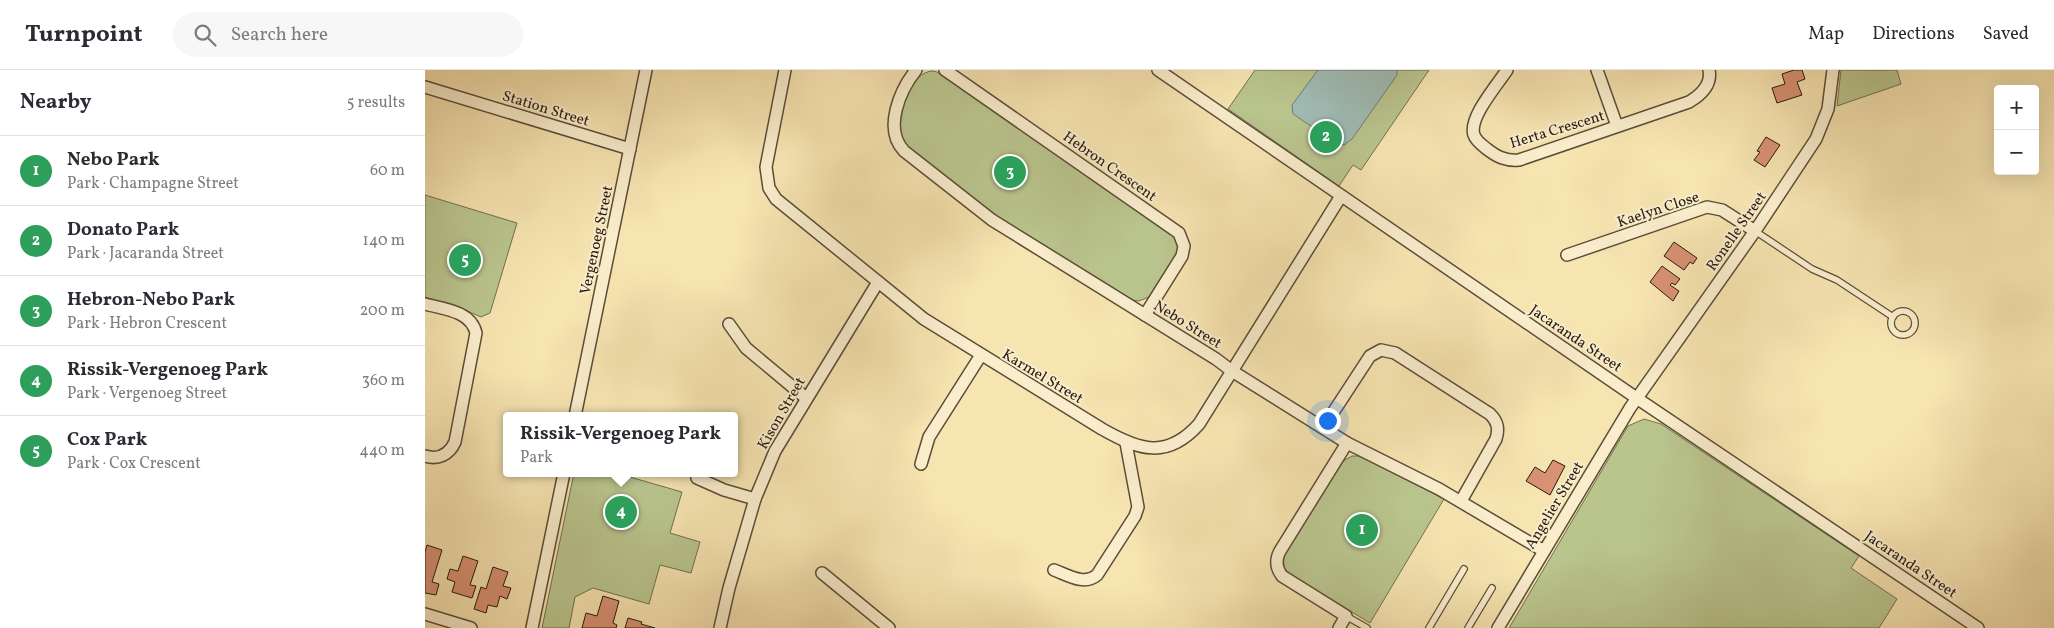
<!DOCTYPE html>
<html lang="en">
<head>
<meta charset="utf-8">
<style>
	body { margin:0; font-family:Vollkorn,serif; background:#f7f7f7; color:#2b2b33 }
	.controls { position:absolute; right:15px; top:15px; display:grid; overflow:hidden; border-radius:5px; box-shadow:0 5px 20px #0002 }
	.controls button { width:45px; height:45px; display:grid; place-items:center; padding:0; border:0; border-bottom:1px solid #e1e1e2; background:#fff; color:#2b2b33; font:25px sans-serif }
	.you { position:absolute; left:902px; top:350px; width:18px; height:18px; margin:-12px; border:4px solid #fff; border-radius:50%; background:#1a73e8; box-shadow:0 0 0 8px #1a73e833 }
	.badge { display:grid; place-items:center; width:32px; height:32px; border-radius:50%; background:#2563eb; color:#fff; font-size:16px; font-weight:700 }
	.pin { position:absolute; translate:-50% -50%; border:2px solid #fff; box-shadow:0 1px 5px #0006 }
	.popup { position:absolute; left:78px; top:342px; width:235px; height:65px; box-sizing:border-box; display:grid; place-content:center; border-radius:5px; background:#fff; filter:drop-shadow(0 1px 4px #0005); font-size:16px; white-space:nowrap; color:#7c7c81 }
	.popup b { font-size:19px; color:#2b2b33 }
	.popup::after { content:''; position:absolute; left:50%; top:100%; margin-left:-10px; border:10px solid transparent; border-top-color:#fff }
	.list { margin:0; padding:0; list-style:none }
	h2 { display:flex; justify-content:space-between; align-items:center; height:65px; margin:0; padding:0 20px; font-size:21px }
	h2 small { font-size:16px; font-weight:400; color:#7c7c81 }
	.list li { display:grid; grid-template-columns:32px 1fr auto; gap:15px; align-items:center; box-sizing:border-box; height:70px; padding:0 20px; border-top:1px solid #e1e1e2 }
	.list b { display:block; font-size:19px; white-space:nowrap }
	.list p { margin:0; font-size:16px; white-space:nowrap; color:#7c7c81 }
	.list em { font-size:16px; font-style:normal; color:#7c7c81 }
	.icon { flex:none; width:28px; height:28px; fill:none; stroke:currentColor; stroke-width:2; stroke-linecap:round; stroke-linejoin:round }
	.map { position:relative; flex:none; width:1629px; height:558px; overflow:hidden }
	header { display:flex; align-items:center; gap:30px; box-sizing:border-box; height:70px; padding:0 25px; background:#fff; border-bottom:1px solid #e1e1e2 }
	header strong { font-size:24px }
	nav { display:flex; gap:28px; margin-inline-start:auto; font-size:18px }
	.search { width:350px; height:45px; background:#f7f7f7; display:flex; align-items:center; gap:12px; box-sizing:border-box; padding:0 18px; border-radius:28px; color:#7c7c81; font-size:19px }
	main { display:flex }
	aside { flex:1; background:#fff }
	.map>svg:first-child { display:block }
	.green { fill:#bac58e; stroke:#71704f }
	.water { fill:#a0bcb5; stroke:#707c73 }
	.building { fill:#d89174; stroke:#281b10 }
	.lines { fill:none; stroke-linecap:round; stroke-linejoin:round }
	.lane-casing { stroke:#5c4d38; stroke-width:8 }
	.street-casing { stroke:#5c4d38; stroke-width:14 }
	.lane { stroke:#f9edcc; stroke-width:5.5 }
	.street { stroke:#f9edcc; stroke-width:11 }
	.labels { text-anchor:middle; stroke-width:4; stroke-linejoin:round; paint-order:stroke }
	.street-label { font-size:15px; fill:#281b10; stroke:#f9edcc }
</style>
</head>
<body>
<header>
<strong>Turnpoint</strong>
<div class="search"><svg class="icon" aria-label="search" viewBox="0 0 24 24"><circle cx="10" cy="10" r="6"/><path d="M15 15l6 6"/></svg>Search here</div>
<nav><a>Map</a><a>Directions</a><a>Saved</a></nav>
</header>
<main>
<aside>
<h2>Nearby<small>5 results</small></h2>
<ul class="list">
<li><span class="badge" style="background:#2e9e5b">1</span><div><b>Nebo Park</b><p>Park · Champagne Street</p></div><em>60 m</em></li>
<li><span class="badge" style="background:#2e9e5b">2</span><div><b>Donato Park</b><p>Park · Jacaranda Street</p></div><em>140 m</em></li>
<li><span class="badge" style="background:#2e9e5b">3</span><div><b>Hebron-Nebo Park</b><p>Park · Hebron Crescent</p></div><em>200 m</em></li>
<li><span class="badge" style="background:#2e9e5b">4</span><div><b>Rissik-Vergenoeg Park</b><p>Park · Vergenoeg Street</p></div><em>360 m</em></li>
<li><span class="badge" style="background:#2e9e5b">5</span><div><b>Cox Park</b><p>Park · Cox Crescent</p></div><em>440 m</em></li>
</ul>
</aside>
<div class="map">
<svg width="1629" height="558" viewBox="0 0 1629 558">
	<rect width="100%" height="100%" fill="#f6e4b1"/>
	<filter id="stains"><feTurbulence type="fractalNoise" baseFrequency=".004" numOctaves="4"/><feColorMatrix values="0 0 0 0 .2 0 0 0 0 .09 0 0 0 0 .02 0 0 0 .5 -.17"/></filter>
	<radialGradient id="worn" r=".72"><stop offset=".6" stop-color="#630" stop-opacity="0"/><stop offset="1" stop-color="#630" stop-opacity=".3"/></radialGradient>
	<g class="green">
		<path d="M830,0H1004L936,100L928,95L914,116L803,39Z"/>
		<path d="M1416,0H1472L1476,14L1412,36Z"/>
		<path d="M508,1L512,2L750,167L753,176V181L724,227L714,231L707,230L563,141L482,77C480,73 476,68 475,63C472,44 486,1 508,1Z"/>
		<path d="M0,125L92,153L65,243L56,247L38,239L0,227Z"/>
		<path d="M1219,349L1236,354L1434,486L1426,498L1472,529L1454,558H1084L1203,356Z"/>
		<path d="M927,386H936L1019,429L945,553L863,503L857,496L858,487L918,391Z"/>
		<path d="M149,403H198V405L257,422L245,463L275,472L266,503L235,495L224,534L168,518L150,527L144,558H117Z"/>
	</g>
	<path class="water" d="M893,0H972V5L927,69L919,75L902,67L868,44L867,35Z"/>
	<g class="building">
		<path d="M1369,0H1377L1380,9L1372,12L1377,25L1352,33L1347,18L1360,14L1357,4Z"/>
		<path d="M1341,67L1355,75L1340,97L1329,90L1335,82L1332,81Z"/>
		<path d="M1249,172L1272,188L1268,194L1265,192L1259,200L1239,186Z"/>
		<path d="M1237,196L1255,209L1250,215L1247,213L1245,215L1254,221L1248,231L1225,212Z"/>
		<path d="M1128,390L1140,396L1125,425L1101,411L1110,397L1120,403Z"/>
		<path d="M2,475L17,480L7,512L14,514L11,525L0,523V482Z"/>
		<path d="M38,486L53,491L45,515L51,516L47,528L27,522L30,512L22,509L25,499L33,501Z"/>
		<path d="M68,497L83,502L78,516L86,518L82,529L75,526L72,537L63,535L61,543L49,539L56,517L61,519Z"/>
		<path d="M178,526L194,531L188,553L192,555L191,558H157L161,543L172,546Z"/>
		<path d="M203,548L217,552L216,554L230,558H200Z"/>
	</g>
	<g class="lines">
		<defs>
			<g id="lane">
				<path d="M1330,161L1387,199L1412,210L1468,247"/>
				<circle cx="1478" cy="253" r="12"/>
				<path d="M921,546L942,558"/>
				<path d="M1004,558L1039,499"/>
				<path d="M1043,558L1067,518"/>
			</g>
			<g id="street">
				<path d="M360,0L341,97L344,118L351,129L499,249L677,359C714,380 742,390 774,354L916,126"/>
				<path d="M491,0C475,20 458,59 479,81L567,150L791,289L807,301L922,373L1014,419L1119,481"/>
				<path d="M520,0L754,163L759,176L757,186L720,245"/>
				<path d="M733,0L1213,329L1553,558"/>
				<path d="M1082,0C1073,14 1043,48 1049,65C1051,71 1057,75 1062,79C1072,87 1081,91 1094,90L1264,32C1276,25 1287,15 1284,0"/>
				<path d="M1172,0L1192,56"/>
				<path d="M0,17L205,79"/>
				<path d="M1142,185L1282,137L1297,140L1330,161"/>
				<path d="M0,234C19,239 46,241 51,263L30,372C24,385 13,390 0,386"/>
				<path d="M304,254L321,278L381,328"/>
				<path d="M150,346L221,0"/>
				<path d="M898,358L945,286L956,280L970,283L1065,344C1073,352 1074,359 1071,369L1036,431"/>
				<path d="M496,394L504,367L556,285"/>
				<path d="M272,408L299,420L330,429"/>
				<path d="M629,500C643,505 659,516 672,505L710,446L713,437L701,373"/>
				<path d="M397,503L464,558"/>
				<path d="M0,544L46,558"/>
				<path d="M107,558L139,403"/>
				<path d="M295,558L304,518L330,429L350,381L453,212"/>
				<path d="M914,558L921,546L857,506C851,498 850,490 855,481L922,373"/>
				<path d="M1073,558L1205,338L1330,161L1391,69L1403,39L1408,0"/>
			</g>
		</defs>
		<use href="#lane" class="lane-casing"/>
		<use href="#street" class="street-casing"/>
		<use href="#lane" class="lane"/>
		<use href="#street" class="street"/>
	</g>
	<g class="labels">
		<g class="street-label">
			<text transform="translate(121 38) rotate(17)" y="5">Station Street</text>
			<text transform="translate(1132 59) rotate(-17)" y="5">Herta Crescent</text>
			<text transform="translate(685 96) rotate(35)" y="5">Hebron Crescent</text>
			<text transform="translate(1233 139) rotate(-18)" y="5">Kaelyn Close</text>
			<text transform="translate(1311 161) rotate(-55)" y="5">Ronelle Street</text>
			<text transform="translate(171 170) rotate(-78)" y="5">Vergenoeg Street</text>
			<text transform="translate(763 254) rotate(32)" y="5">Nebo Street</text>
			<text transform="translate(1151 268) rotate(34)" y="5">Jacaranda Street</text>
			<text transform="translate(618 306) rotate(31)" y="5">Karmel Street</text>
			<text transform="translate(356 343) rotate(-60)" y="5">Kison Street</text>
			<text transform="translate(1129 435) rotate(-59)" y="5">Angelier Street</text>
			<text transform="translate(1486 494) rotate(34)" y="5">Jacaranda Street</text>
		</g>
	</g>
	<rect width="100%" height="100%" filter="url(#stains)"/>
	<rect width="100%" height="100%" fill="url(#worn)"/>
</svg>
<div class="controls">
<button>+</button>
<button>−</button>
</div>
<div class="you"></div>
<div class="pin badge" style="left:937px;top:460px;background:#2e9e5b">1</div>
<div class="pin badge" style="left:901px;top:67px;background:#2e9e5b">2</div>
<div class="pin badge" style="left:585px;top:102px;background:#2e9e5b">3</div>
<div class="pin badge" style="left:196px;top:442px;background:#2e9e5b">4</div>
<div class="popup"><b>Rissik-Vergenoeg Park</b>Park</div>
<div class="pin badge" style="left:40px;top:190px;background:#2e9e5b">5</div>
</div>
</main>
</body>
</html>
